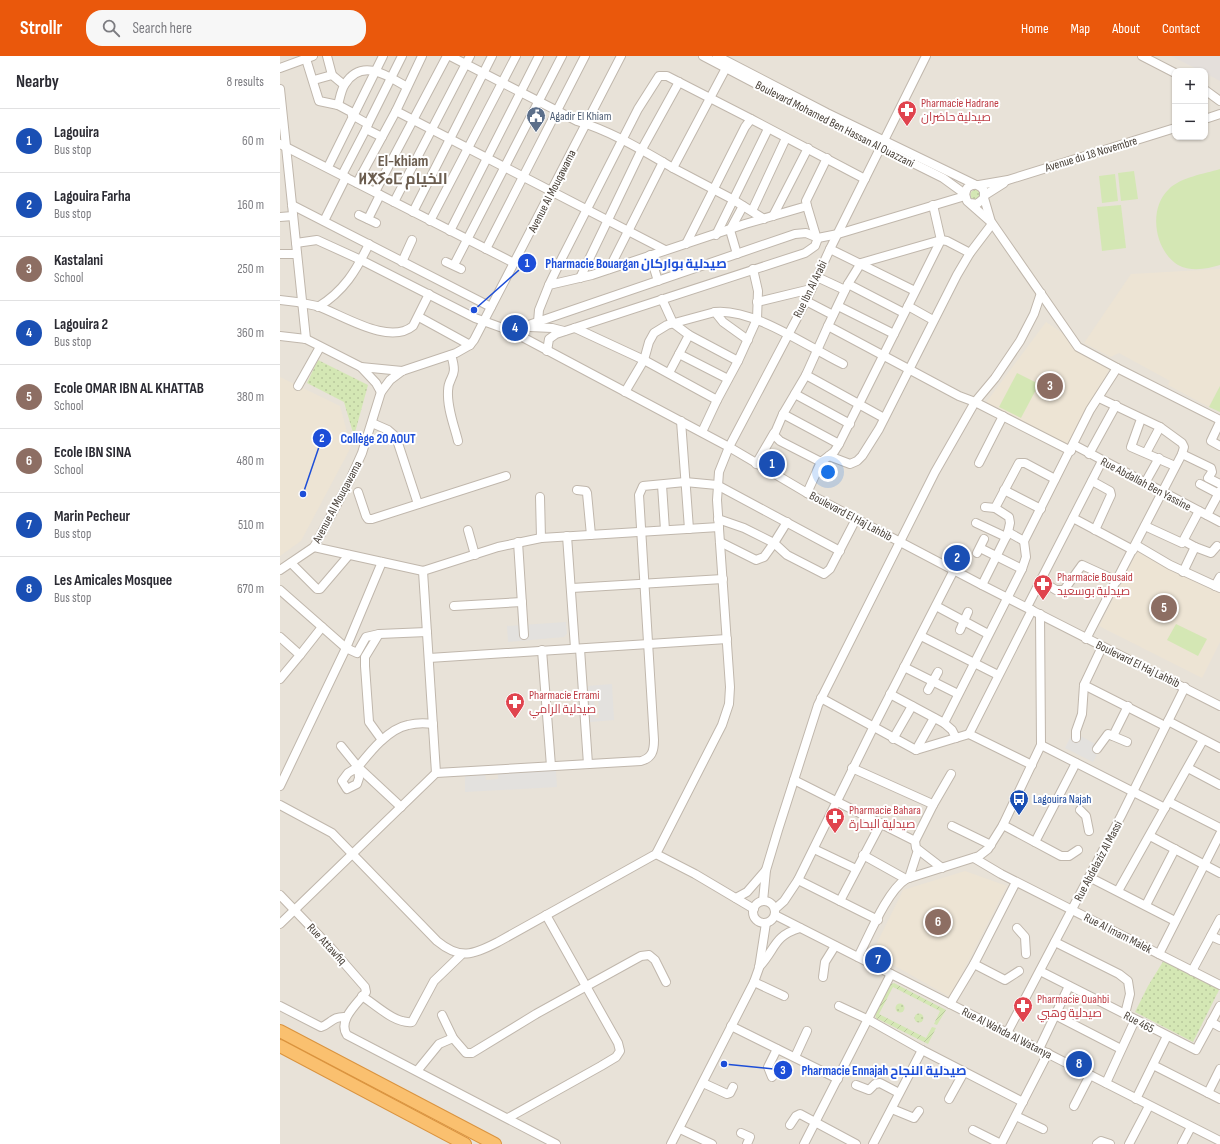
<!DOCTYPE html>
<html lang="en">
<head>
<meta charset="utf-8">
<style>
	body { margin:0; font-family:"Sofia Sans Condensed",Cairo,"Noto Sans Tifinagh",sans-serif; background:#f7f7f7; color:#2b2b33 }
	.controls { position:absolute; right:12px; top:12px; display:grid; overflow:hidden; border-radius:8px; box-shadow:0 1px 3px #0004 }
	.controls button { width:36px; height:36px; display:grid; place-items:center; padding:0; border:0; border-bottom:1px solid #e1e1e2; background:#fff; color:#2b2b33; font:20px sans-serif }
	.you { position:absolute; left:548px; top:416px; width:14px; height:14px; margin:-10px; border:3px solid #fff; border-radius:50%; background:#1a73e8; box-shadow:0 0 0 6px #1a73e833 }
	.badge { display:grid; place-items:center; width:26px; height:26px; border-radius:50%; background:#ea580c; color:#fff; font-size:13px; font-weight:700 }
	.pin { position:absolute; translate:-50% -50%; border:2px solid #fff; box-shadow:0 1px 4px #0006 }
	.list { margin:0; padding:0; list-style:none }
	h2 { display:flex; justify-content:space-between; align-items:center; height:52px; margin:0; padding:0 16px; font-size:17px }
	h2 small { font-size:13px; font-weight:400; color:#7c7c81 }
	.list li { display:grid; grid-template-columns:26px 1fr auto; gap:12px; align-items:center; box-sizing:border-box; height:64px; padding:0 16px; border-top:1px solid #e1e1e2 }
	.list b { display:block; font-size:15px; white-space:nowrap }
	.list p { margin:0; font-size:13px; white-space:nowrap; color:#7c7c81 }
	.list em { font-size:13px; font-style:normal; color:#7c7c81 }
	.icon { flex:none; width:22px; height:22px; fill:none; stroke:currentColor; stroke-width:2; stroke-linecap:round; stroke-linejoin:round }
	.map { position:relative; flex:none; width:940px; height:1088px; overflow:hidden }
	header { display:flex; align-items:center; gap:24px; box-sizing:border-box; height:56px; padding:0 20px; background:#ea580c; color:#fff }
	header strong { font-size:19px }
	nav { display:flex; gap:22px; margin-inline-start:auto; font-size:14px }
	.search { width:280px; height:36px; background:#f7f7f7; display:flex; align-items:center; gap:10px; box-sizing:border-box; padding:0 14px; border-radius:16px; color:#7c7c81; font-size:15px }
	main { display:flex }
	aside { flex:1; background:#fff }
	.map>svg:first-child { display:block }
	.residential { fill:#e8e2d8; fill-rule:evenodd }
	.industrial { fill:#e4dfdb }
	.education { fill:#ede4d4 }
	.grass { fill:#d4e7b4 }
	.park { fill:url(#park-dots) }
	.garden { fill:url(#garden-furrows) }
	.parking { fill:#e3e1de; fill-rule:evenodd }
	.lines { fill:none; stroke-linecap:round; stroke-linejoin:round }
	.minor-casing { stroke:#c0b7ac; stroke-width:10 }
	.highway-casing { stroke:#da933e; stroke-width:14 }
	.minor { stroke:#fff; stroke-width:8 }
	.highway { stroke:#fac06f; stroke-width:12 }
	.labels { text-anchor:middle; stroke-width:4; stroke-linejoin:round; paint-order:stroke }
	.health-label { font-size:12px; fill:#be3a42; stroke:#fff; text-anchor:start }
	.service-label { font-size:12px; fill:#4e5e75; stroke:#fff; text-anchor:start }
	.street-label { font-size:12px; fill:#484038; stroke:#fff }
	.transit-label { font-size:12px; fill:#164399; stroke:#fff; text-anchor:start }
	.district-label { font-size:16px; font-weight:bold; fill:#6b5d4f; stroke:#fff }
	.leader { fill:none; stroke:#1d4ed8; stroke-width:1.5 }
	.callout-dot { fill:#1d4ed8; stroke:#fff; stroke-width:1.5 }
	.mark-label { font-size:12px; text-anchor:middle; font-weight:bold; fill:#fff }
	.callout-label { font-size:13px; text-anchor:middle; font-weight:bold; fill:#1d4ed8; stroke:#fff; stroke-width:4; stroke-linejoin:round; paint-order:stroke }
</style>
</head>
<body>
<header>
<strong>Strollr</strong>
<div class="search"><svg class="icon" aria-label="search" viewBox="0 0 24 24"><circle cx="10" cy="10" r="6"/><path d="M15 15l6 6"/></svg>Search here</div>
<nav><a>Home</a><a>Map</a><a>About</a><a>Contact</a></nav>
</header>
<main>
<aside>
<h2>Nearby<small>8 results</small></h2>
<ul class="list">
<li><span class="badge" style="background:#1a4fb4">1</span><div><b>Lagouira</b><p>Bus stop</p></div><em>60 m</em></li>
<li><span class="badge" style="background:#1a4fb4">2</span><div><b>Lagouira Farha</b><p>Bus stop</p></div><em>160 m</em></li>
<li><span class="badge" style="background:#8d6e63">3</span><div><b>Kastalani</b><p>School</p></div><em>250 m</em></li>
<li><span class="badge" style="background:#1a4fb4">4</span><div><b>Lagouira 2</b><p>Bus stop</p></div><em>360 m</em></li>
<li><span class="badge" style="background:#8d6e63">5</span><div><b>Ecole OMAR IBN AL KHATTAB</b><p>School</p></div><em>380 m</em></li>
<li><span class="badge" style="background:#8d6e63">6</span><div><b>Ecole IBN SINA</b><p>School</p></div><em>480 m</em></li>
<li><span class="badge" style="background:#1a4fb4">7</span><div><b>Marin Pecheur</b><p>Bus stop</p></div><em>510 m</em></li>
<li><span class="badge" style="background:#1a4fb4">8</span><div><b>Les Amicales Mosquee</b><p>Bus stop</p></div><em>670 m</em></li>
</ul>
</aside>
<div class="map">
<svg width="940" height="1088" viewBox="0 0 940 1088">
	<defs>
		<pattern id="park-dots" width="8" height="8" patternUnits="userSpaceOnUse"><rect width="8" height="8" fill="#d4e7b4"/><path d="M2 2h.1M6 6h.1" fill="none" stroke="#b8c79c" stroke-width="1.8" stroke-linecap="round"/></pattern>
		<pattern id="garden-furrows" width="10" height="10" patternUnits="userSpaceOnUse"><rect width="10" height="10" fill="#d4e7b4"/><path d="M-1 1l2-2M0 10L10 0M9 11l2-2" fill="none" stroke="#b8c79c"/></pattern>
	</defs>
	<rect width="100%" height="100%" fill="#f4f0ea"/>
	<path class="residential" d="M0,0H940V1088H0ZM895,15H925V81H895Z"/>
	<path class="industrial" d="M891,0H940V25L925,17V15H921Z"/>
	<g class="education">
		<path d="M940,213V330L929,351L888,329L890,325L839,297L831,301L804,287L851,218Z"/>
		<path d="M766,266L790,282L788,286L831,310L788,392L704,349Z"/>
		<path d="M0,321L60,350L71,391L21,485L0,500Z"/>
		<path d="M859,492L940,535V586L922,622L819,570Z"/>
		<path d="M685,815L727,830L670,941L592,897L623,834Z"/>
	</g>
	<g class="grass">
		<path d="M940,113V209C927,213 911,216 898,209C874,194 868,152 889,133C901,121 924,118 940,113Z"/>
		<path d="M854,115L858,143L841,145L838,117Z"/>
		<path d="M835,118L838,145L822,147L819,120Z"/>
		<path d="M841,149L846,192L822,195L817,151Z"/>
		<path d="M737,317L759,328L741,362L719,351Z"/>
		<path d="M940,330V356L929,351Z"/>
		<path d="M896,568L927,583L918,600L887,584Z"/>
	</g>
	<g class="park">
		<circle cx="696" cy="139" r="5.5"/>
		<path d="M38,304L88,329L74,380L64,346L27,327Z"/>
		<path d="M884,904L940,932L913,986L855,956L868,930Z"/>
		<circle cx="620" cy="952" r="4.5"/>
		<circle cx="639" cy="962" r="4.5"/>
	</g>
	<path class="garden" d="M614,927L666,954L657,969L654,968L660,955L613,931L599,958L646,982L652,971L656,972L648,988L596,962L595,957L609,929Z"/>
	<g class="parking">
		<path d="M286,566L287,578L284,581L228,586L227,570Z"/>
		<path d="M332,628L334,664L310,666L308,630ZM314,635H318L319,662H315Z"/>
		<path d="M793,676L821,691L813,706L785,692Z"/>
		<path d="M276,714L277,731L185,736V719L205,718L206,724L218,723V718Z"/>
	</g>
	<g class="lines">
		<defs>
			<g id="minor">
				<path d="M47,0L52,19"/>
				<path d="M170,0L297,65C331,75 362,94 393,112L446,12"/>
				<path d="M423,0L520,51L663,122L685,138"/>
				<path d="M437,0L547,57L694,128"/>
				<path d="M862,0L895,17"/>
				<path d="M26,3L39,45L58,49L73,57"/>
				<path d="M0,12L33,0"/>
				<path d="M34,24L52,19L64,29"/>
				<path d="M0,33L26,283"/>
				<path d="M925,34L940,45"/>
				<path d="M58,49C60,42 61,34 65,28C82,1 108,20 127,31"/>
				<path d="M116,55L385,194"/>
				<path d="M72,59L88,68L86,73L102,81"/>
				<path d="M925,63L940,58"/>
				<path d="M88,68L122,0"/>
				<path d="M0,88L234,207"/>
				<path d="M48,111L103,0"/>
				<path d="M393,112L452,143L484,163"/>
				<path d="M62,119L86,73"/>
				<path d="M77,127L116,55L142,0"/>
				<path d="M699,129L728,124L895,72"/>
				<path d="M95,136L167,0"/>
				<path d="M705,139L724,127"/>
				<path d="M704,142L711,166"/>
				<path d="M114,146L190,0"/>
				<path d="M12,149L211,251"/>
				<path d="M527,150L536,180"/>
				<path d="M472,155L506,82"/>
				<path d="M133,156L212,0"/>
				<path d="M79,159L96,167"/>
				<path d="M493,160L528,92"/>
				<path d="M0,161L13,160"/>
				<path d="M88,163L100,139"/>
				<path d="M44,165L66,121"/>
				<path d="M150,165L236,0"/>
				<path d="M170,175L259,0"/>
				<path d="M436,179L488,73"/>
				<path d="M16,187L37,184L81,204L195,262L231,275L449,391L527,437L702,529L940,650"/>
				<path d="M406,188L465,71L471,63L585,123"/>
				<path d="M206,193L305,0"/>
				<path d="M550,193L635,235"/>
				<path d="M690,197L667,185L661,184L581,207L568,228L548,270L679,340L695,346L791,395"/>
				<path d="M0,198H17"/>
				<path d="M457,198L450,174L463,150"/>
				<path d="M370,199L378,225"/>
				<path d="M122,206L132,184"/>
				<path d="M166,206L181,213"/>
				<path d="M174,209L282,0"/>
				<path d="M329,213L383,106"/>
				<path d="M537,221L565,234"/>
				<path d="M300,222L362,93L399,26"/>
				<path d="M568,228L624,257"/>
				<path d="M269,229L282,202L358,53L379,20H387L471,63"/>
				<path d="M382,243L393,267L409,279"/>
				<path d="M0,244C13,245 25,247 37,250C63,259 109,290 133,270L149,238"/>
				<path d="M526,245L553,259"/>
				<path d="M477,246L531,233"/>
				<path d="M558,250L614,278"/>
				<path d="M628,250L653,264"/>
				<path d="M38,251C64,235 76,215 89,188"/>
				<path d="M435,256C473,252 528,291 563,308"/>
				<path d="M139,261L190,289"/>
				<path d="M258,266L259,254L269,229L312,219L465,168L527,150L526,145L547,102"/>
				<path d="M250,271L272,272L284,275"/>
				<path d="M295,272L364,304L437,344L458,305L477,263L478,235L473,213"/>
				<path d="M231,275L515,178L526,177L538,182L558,178L685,140"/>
				<path d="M0,280L26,283L81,311L96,327L101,336"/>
				<path d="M267,295L269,283L276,278L525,197L535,190L538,182"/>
				<path d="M399,298L448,323"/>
				<path d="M171,299C179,323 168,319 168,335C167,352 174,369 178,385"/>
				<path d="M81,311L122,315"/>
				<path d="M837,312L940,364"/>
				<path d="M389,317L409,279L458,305"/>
				<path d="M526,319L548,270"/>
				<path d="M18,330L40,291"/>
				<path d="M345,336L364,304L369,286L374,277L387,269L435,256L443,266L468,284"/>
				<path d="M515,338L570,368"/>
				<path d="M819,342L880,371L902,387L904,391L902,398"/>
				<path d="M503,358L559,388L661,184L653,149"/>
				<path d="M861,363L851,391L895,410"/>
				<path d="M401,365L409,473"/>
				<path d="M940,366L931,385L940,390"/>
				<path d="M92,367L108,374L116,381L138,448"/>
				<path d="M422,376L437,344"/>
				<path d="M794,389L940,466"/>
				<path d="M866,397L880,371"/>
				<path d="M809,398L836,349"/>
				<path d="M549,400L570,408L577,405L582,400L599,373L677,219L690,197L712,168"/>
				<path d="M541,406L500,385L494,379L503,358L526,319L604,362"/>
				<path d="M699,407L723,360"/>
				<path d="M476,408L494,377"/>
				<path d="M812,425L830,435L831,439L815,474"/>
				<path d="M865,427L879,402"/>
				<path d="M920,428L939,438"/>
				<path d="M382,429L385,474"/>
				<path d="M297,434L306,435L307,437L311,479"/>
				<path d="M724,434L761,453"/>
				<path d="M78,436L86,460L88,463H92L226,420"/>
				<path d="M527,437L541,406L554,396L559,388"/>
				<path d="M260,441L261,482"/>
				<path d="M705,451L715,452L739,407H745L775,423"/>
				<path d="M715,452L729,461L730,467L728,476"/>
				<path d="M927,459L940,435"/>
				<path d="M793,462L853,494"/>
				<path d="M438,463L464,472L494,487L484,501L476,504L440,486"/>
				<path d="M507,466L494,487L507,499L544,518L550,513L576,463"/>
				<path d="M696,467L726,481L728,476L744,485"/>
				<path d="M865,470L902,487L919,455"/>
				<path d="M188,474L195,499"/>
				<path d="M287,480L295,592"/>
				<path d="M238,486L244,579"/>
				<path d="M856,489L890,509L940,532"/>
				<path d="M34,491L143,515L218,491L261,482L439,471"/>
				<path d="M915,491L931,497L937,490"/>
				<path d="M700,492L742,513"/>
				<path d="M697,497L704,483"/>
				<path d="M11,507L37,533H40L69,499"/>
				<path d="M0,514L34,491L69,426L82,397L101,336L110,324L122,315L176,297L190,289L194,284L341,0"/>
				<path d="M143,515L156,717"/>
				<path d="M903,516L915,491L904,485"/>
				<path d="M761,525L776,534H784L802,509L837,525"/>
				<path d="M702,529L726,481"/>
				<path d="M935,530L940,521"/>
				<path d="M292,532L443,523"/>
				<path d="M0,534L66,592L77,597L86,581L99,578"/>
				<path d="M174,550L242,546"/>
				<path d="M656,550L708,578"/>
				<path d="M747,551L822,405"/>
				<path d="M680,574L688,556"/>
				<path d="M641,580L718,619"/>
				<path d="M0,581L20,599L0,623"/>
				<path d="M806,583L902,398L931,412L932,416L928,422L940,428"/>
				<path d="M300,593L308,708"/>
				<path d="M262,594L271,710"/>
				<path d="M20,599L42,571"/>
				<path d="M149,602L447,583"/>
				<path d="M624,611L678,638"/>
				<path d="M804,629L885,670"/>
				<path d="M648,634L658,616"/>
				<path d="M610,638L664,667L742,513L746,501L744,485L810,354L837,312L798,291L712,167L687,145L685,138L687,132C694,127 700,128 704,135V142L697,148L690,147"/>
				<path d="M541,642L636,694L689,678L752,709"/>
				<path d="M888,665L940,692"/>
				<path d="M664,667L672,674L676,682"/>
				<path d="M689,678L752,554"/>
				<path d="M833,680L848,650"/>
				<path d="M796,682V675L802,658L804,629L822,591"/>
				<path d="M613,683L632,650"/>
				<path d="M102,684L89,666L85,610V601L99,578L147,576"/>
				<path d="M761,689L885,752"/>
				<path d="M61,690L78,711L68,717L62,725L67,733L77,728L79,722L78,711"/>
				<path d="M817,693L828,678L847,686"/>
				<path d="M636,694L654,662"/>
				<path d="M572,712L650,747L653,749L635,785"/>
				<path d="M908,712L940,729"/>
				<path d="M514,724L635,785L636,792L662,812"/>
				<path d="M0,730L66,592L102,506"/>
				<path d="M889,746L940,772"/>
				<path d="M0,749L52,777L157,885C180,904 193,899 218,886L376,798L442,669L449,648L450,631L437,444L439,416L449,391L526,245L550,193L646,0"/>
				<path d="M653,749L671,718"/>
				<path d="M121,751L78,711C90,696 108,673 128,669C136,667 145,667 153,668"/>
				<path d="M800,754L806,760L809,775"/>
				<path d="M723,769L781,800H789L798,794"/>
				<path d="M672,770L711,789"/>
				<path d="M870,780L940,817"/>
				<path d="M755,786L796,707"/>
				<path d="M534,793L576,813"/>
				<path d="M376,798L415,818L474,853"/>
				<path d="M583,799L626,823"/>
				<path d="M694,802L721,818L940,929"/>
				<path d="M809,821L895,865"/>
				<path d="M629,822L638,794"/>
				<path d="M518,824L598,864"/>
				<path d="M838,835L923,684"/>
				<path d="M0,839L51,892L85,931L86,936C78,947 57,964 67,979L276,1088"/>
				<path d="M456,842L467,836L486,814"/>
				<path d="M483,845L486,814L498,774L538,649L655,416L695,346L715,322L740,285L754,258L761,237"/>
				<path d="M560,845L601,767"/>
				<circle cx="484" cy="856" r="11"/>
				<path d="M866,849L895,793"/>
				<path d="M495,853L504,845L518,824L593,672L674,514"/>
				<path d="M495,859L940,1085"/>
				<path d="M0,868L156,717L361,705C372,702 374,695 374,684L359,439L363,430L405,426L437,429L560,495"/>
				<path d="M737,872L745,881L746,898"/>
				<path d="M931,880L940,884"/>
				<path d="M775,886L839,918L848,925L850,938L845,958"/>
				<path d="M879,898L940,778"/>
				<path d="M578,901C589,880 607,835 626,823L699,800L708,793L723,769L761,689L760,558"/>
				<path d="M694,908L725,924L739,915"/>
				<path d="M479,911C496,893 493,880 520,872"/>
				<path d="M760,915L916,994L940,950"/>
				<path d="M912,915L940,863"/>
				<path d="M543,921L545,906L555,890"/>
				<path d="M474,926L504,940"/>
				<path d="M82,940C96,949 115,968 132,966L154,925L181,899"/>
				<path d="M670,948L694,908L736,826"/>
				<path d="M0,950L41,971C51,968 52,960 66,961"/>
				<path d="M559,950L589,964L642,994L743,1046"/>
				<path d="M162,959L173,982L186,997H192L256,958L361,900L369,899L375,904L386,926"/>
				<path d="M775,959L841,993"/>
				<path d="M931,966L940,971"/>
				<path d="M451,970L558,1023"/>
				<path d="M727,977L841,760L905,631"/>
				<path d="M759,993L789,930"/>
				<path d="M515,1001L527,975"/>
				<path d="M873,1009L940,1043"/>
				<path d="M137,1015L159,988L173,982"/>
				<path d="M492,1021L488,1011L497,993"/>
				<path d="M423,1027L447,1038L450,1037L453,1031"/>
				<path d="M826,1027L855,964"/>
				<path d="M576,1029L589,1034L595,1028L600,1027L619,1037"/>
				<path d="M928,1037L940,1013"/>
				<path d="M669,1043L684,1016"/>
				<path d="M856,1043L887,980"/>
				<path d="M794,1050L810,1019"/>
				<path d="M612,1053L634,1062L639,1055"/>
				<path d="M736,1060L763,1073"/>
				<path d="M228,1062L321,1010L336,1001L340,995L338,987L266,859"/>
				<path d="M510,1069L516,1060L520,1058L576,1088"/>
				<path d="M400,1073L432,1088"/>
				<path d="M693,1074L721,1088"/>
				<path d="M461,1077L470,1081L467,1088"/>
				<path d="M391,1088L474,926L479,912L486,867"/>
				<path d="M524,1088L611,918"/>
				<path d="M593,1088L642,994"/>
				<path d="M721,1088L768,997"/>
				<path d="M817,1088L821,1085L830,1088"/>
				<path d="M849,1088L869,1050"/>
				<path d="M902,1088L911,1071"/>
			</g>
			<g id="highway">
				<path d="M0,975L215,1088"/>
				<path d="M0,990L185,1088"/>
			</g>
		</defs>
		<use href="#minor" class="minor-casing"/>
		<use href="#highway" class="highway-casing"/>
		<use href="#minor" class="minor"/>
		<use href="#highway" class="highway"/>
	</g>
	<defs>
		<symbol id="pharmacy-pin" viewBox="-11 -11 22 30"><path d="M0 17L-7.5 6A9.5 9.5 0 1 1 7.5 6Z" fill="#e0444e" stroke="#fff"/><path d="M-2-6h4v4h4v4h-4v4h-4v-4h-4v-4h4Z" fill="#fff"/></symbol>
		<symbol id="civic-pin" viewBox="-11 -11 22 30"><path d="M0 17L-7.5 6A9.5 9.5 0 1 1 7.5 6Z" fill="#5c6f8a" stroke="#fff"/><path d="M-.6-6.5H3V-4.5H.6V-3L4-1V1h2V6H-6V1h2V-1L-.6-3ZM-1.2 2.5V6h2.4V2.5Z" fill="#fff"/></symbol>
		<symbol id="bus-pin" viewBox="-11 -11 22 30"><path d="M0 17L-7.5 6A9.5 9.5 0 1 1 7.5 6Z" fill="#1a4fb4" stroke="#fff"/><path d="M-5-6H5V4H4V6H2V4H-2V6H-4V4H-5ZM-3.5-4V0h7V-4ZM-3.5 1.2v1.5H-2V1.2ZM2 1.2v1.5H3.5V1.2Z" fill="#fff"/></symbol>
	</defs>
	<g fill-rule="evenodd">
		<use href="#pharmacy-pin" x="616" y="43" width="22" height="30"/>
		<use href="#civic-pin" x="245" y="49" width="22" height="30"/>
		<use href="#pharmacy-pin" x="752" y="517" width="22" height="30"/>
		<use href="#pharmacy-pin" x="224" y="635" width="22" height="30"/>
		<use href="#bus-pin" x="728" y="732" width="22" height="30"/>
		<use href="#pharmacy-pin" x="544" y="750" width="22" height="30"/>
		<use href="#pharmacy-pin" x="732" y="939" width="22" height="30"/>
	</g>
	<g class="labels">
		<g class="health-label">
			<text x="641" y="51">Pharmacie Hadrane<tspan x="641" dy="14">صيدلية حاضران</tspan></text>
			<text x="777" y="525">Pharmacie Bousaid<tspan x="777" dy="14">صيدلية بوسعيد</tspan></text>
			<text x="249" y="643">Pharmacie Errami<tspan x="249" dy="14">صيدلية الرامي</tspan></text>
			<text x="569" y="758">Pharmacie Bahara<tspan x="569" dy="14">صيدلية البحارة</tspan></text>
			<text x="757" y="947">Pharmacie Ouahbi<tspan x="757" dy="14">صيدلية وهبي</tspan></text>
		</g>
		<g class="service-label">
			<text x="270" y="64">Agadir El Khiam</text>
		</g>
		<g class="street-label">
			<text transform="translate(555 68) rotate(27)" y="4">Boulevard Mohamed Ben Hassan Al Ouazzani</text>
			<text transform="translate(811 98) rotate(-17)" y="4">Avenue du 18 Novembre</text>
			<text transform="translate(272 135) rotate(-63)" y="4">Avenue Al Mouqawama</text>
			<text transform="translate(530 233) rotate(-64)" y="4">Rue Ibn Al Arabi</text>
			<text transform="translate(866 428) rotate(28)" y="4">Rue Abdallah Ben Yassine</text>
			<text transform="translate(57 446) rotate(-62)" y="4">Avenue Al Mouqawama</text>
			<text transform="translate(571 460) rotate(28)" y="4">Boulevard El Haj Lahbib</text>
			<text transform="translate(858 608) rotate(26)" y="4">Boulevard El Haj Lahbib</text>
			<text transform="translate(818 805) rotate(-62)" y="4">Rue Abdelaziz Al Massi</text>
			<text transform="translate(838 877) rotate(27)" y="4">Rue Al Imam Malek</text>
			<text transform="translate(47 888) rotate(47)" y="4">Rue Attawfiq</text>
			<text transform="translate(859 966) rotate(28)" y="4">Rue 465</text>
			<text transform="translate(727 977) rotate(27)" y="4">Rue Al Wahda Al Watanya</text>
		</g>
		<g class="transit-label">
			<text x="753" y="747">Lagouira Najah</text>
		</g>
		<g class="district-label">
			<text x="123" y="110">El-khiam<tspan x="123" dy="18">ⵍⵅⵢⴰⵎ الخيام</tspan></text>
		</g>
	</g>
	<path class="leader" d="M194 254L247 207M23 438L42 382M444 1008L503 1014"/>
	<g class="callout-dot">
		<circle cx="194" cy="254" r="4"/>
		<circle cx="23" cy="438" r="4"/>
		<circle cx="444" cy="1008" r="4"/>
		<circle cx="247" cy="207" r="10"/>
		<circle cx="42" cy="382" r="10"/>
		<circle cx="503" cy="1014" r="10"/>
	</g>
	<g class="mark-label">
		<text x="247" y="211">1</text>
		<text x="42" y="386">2</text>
		<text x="503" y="1018">3</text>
	</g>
	<g class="callout-label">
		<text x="356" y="212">Pharmacie Bouargan صيدلية بواركان</text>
		<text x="98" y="387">Collège 20 AOUT</text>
		<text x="604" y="1019">Pharmacie Ennajah صيدلية النجاح</text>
	</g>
</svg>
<div class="controls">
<button>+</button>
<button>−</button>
</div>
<div class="you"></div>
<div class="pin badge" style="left:492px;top:408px;background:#1a4fb4">1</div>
<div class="pin badge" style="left:677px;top:502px;background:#1a4fb4">2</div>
<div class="pin badge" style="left:770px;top:330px;background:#8d6e63">3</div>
<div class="pin badge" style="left:235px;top:272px;background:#1a4fb4">4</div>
<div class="pin badge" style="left:884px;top:552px;background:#8d6e63">5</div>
<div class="pin badge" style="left:658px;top:866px;background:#8d6e63">6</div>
<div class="pin badge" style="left:598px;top:904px;background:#1a4fb4">7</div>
<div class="pin badge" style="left:799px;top:1008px;background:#1a4fb4">8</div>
</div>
</main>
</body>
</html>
